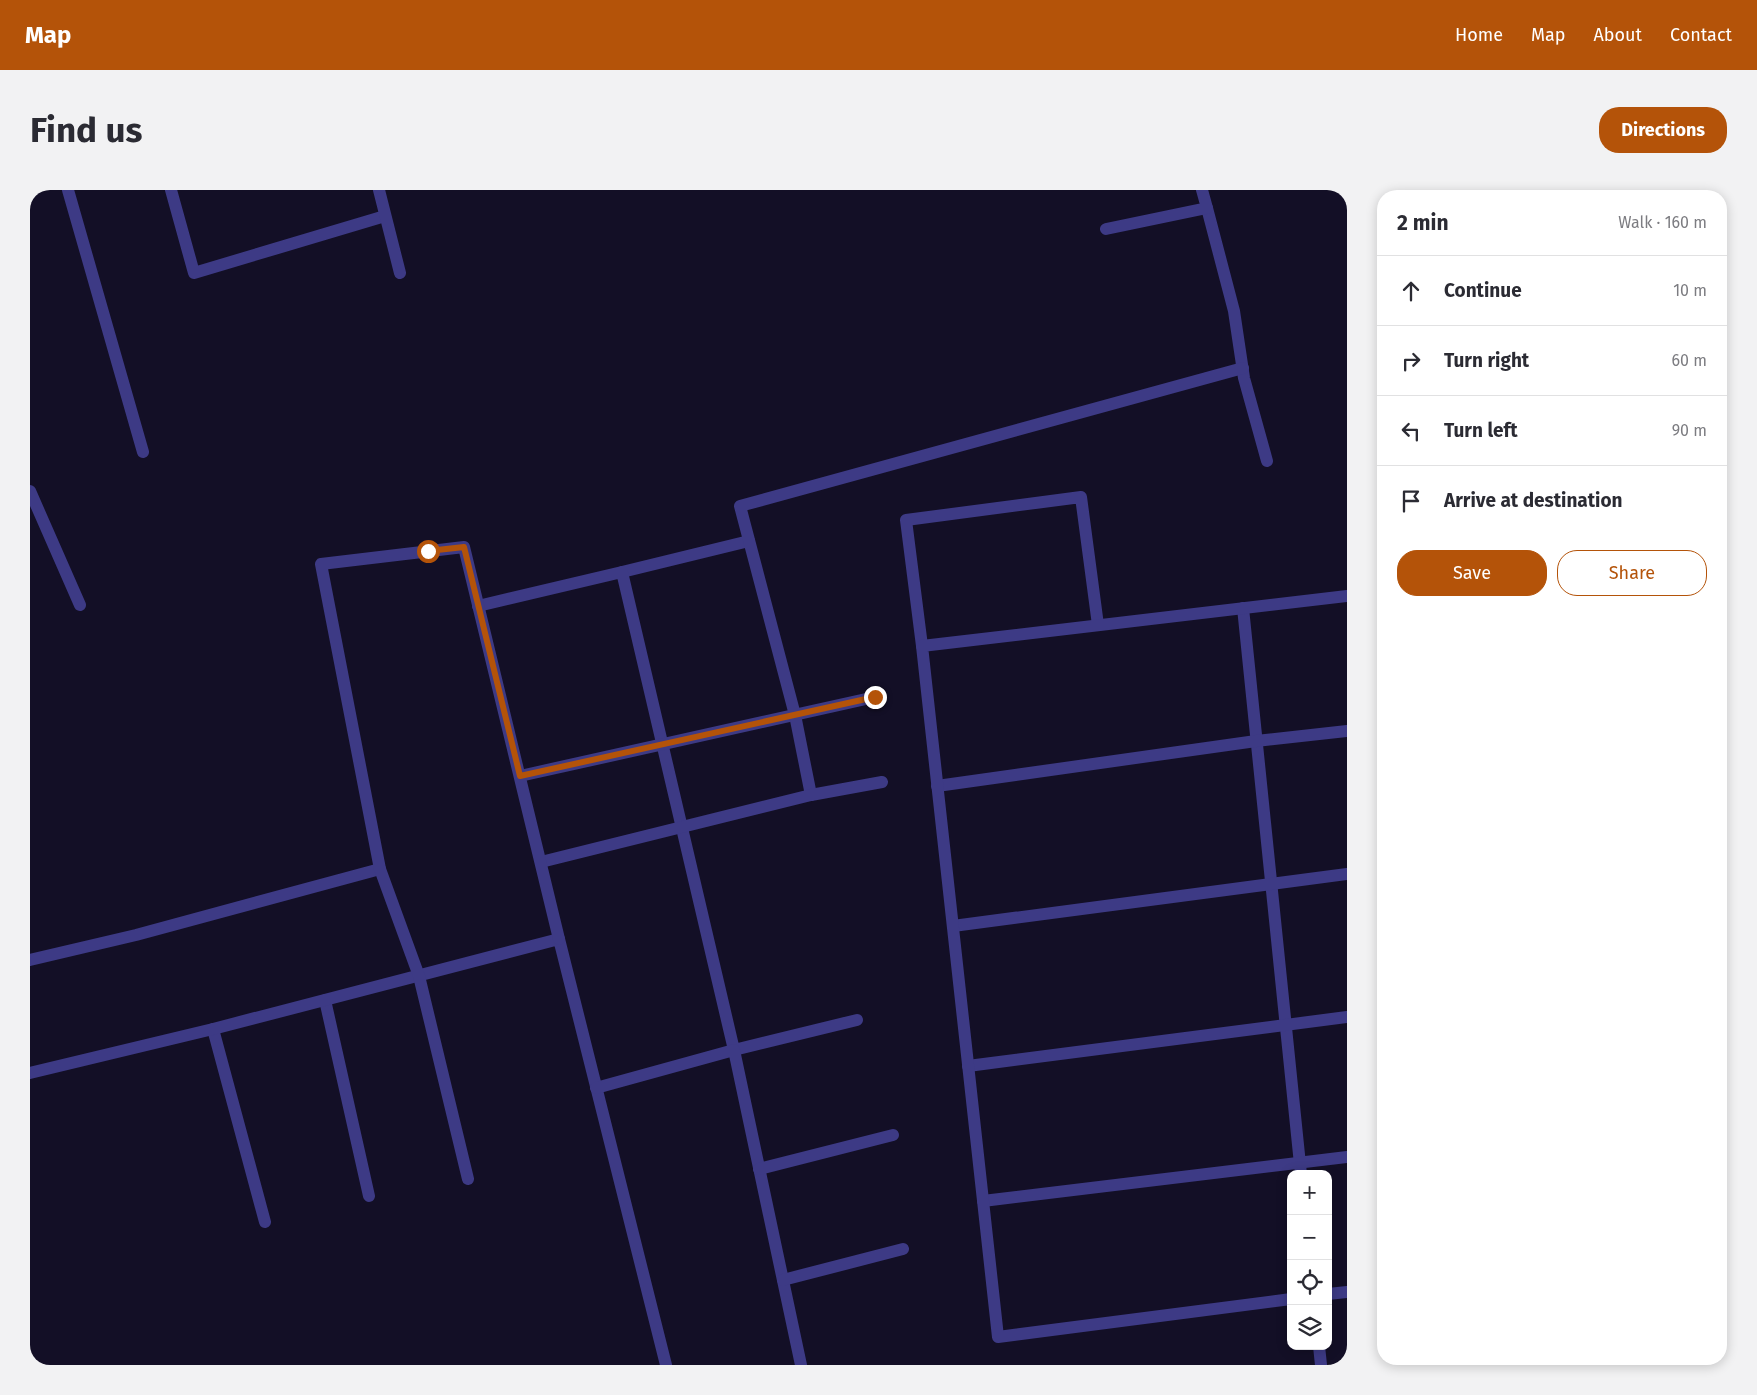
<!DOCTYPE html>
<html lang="en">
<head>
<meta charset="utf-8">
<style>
	body { margin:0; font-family:"Fira Sans",sans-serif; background:#f2f2f3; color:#2b2b33 }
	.controls { position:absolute; right:15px; bottom:15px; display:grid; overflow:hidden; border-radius:10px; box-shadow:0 2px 12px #0003 }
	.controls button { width:45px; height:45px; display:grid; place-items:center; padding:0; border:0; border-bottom:1px solid #e1e1e2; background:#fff; color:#2b2b33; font:25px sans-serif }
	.stop { position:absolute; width:15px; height:15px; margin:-11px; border:4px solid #b45309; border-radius:50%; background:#fff }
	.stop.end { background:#b45309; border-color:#fff; box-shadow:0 1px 5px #0008 }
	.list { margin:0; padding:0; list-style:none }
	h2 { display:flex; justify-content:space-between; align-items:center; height:65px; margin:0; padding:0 20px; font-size:21px }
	h2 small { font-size:16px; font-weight:400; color:#7c7c81 }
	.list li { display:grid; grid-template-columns:32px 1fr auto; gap:15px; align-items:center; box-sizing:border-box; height:70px; padding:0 20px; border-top:1px solid #e1e1e2 }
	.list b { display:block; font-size:19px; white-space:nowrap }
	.list em { font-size:16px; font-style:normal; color:#7c7c81 }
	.actions { display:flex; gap:10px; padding:15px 20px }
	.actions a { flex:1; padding:11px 0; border:1px solid #b45309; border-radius:20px; text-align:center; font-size:18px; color:#b45309 }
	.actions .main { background:#b45309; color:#fff }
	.icon { flex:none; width:28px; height:28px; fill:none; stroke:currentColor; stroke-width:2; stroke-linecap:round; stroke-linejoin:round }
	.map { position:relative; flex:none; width:1317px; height:1175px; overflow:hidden; border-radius:20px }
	header { display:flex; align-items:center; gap:30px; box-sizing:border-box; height:70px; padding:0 25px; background:#b45309; color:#fff }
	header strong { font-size:24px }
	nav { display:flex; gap:28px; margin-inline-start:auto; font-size:18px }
	.intro { display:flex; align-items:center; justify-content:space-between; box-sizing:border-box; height:120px; padding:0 30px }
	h1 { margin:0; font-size:35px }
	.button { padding:12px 22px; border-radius:20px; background:#b45309; color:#fff; font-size:18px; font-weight:700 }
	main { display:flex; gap:30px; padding:0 30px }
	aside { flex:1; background:#fff; border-radius:20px; box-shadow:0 2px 12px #0003 }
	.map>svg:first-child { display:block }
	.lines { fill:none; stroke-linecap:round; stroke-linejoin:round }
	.minor { stroke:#3d3a85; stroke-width:12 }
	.route { stroke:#b45309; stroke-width:6 }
</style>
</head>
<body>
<header>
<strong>Map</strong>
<nav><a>Home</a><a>Map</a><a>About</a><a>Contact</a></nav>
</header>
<div class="intro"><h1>Find us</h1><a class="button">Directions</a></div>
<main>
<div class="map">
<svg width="1317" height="1175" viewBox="0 0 1317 1175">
	<rect width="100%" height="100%" fill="#130f26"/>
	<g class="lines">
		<g class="minor">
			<path d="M38,0L113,262"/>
			<path d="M141,0L164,83L355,26"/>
			<path d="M349,0L370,83"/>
			<path d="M1177,18L1204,121L1214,188L1237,271"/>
			<path d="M1076,39L1177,18L1172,0"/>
			<path d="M0,301L50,415"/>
			<path d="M592,382L719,351"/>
			<path d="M448,416L592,382L704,860L827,830"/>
			<path d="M1213,418L1271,984"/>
			<path d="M892,456L876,330L1051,307L1068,435"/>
			<path d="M490,586L845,507"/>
			<path d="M907,596L1226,551L1317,541"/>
			<path d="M781,605L765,525L710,316L1213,178"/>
			<path d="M511,672L781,605L852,592"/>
			<path d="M923,736L1317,684"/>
			<path d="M0,770L106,745L350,679"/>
			<path d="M295,810L339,1006"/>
			<path d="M183,839L235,1032"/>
			<path d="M938,876L1317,827"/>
			<path d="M0,883L183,839L529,749L636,1175"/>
			<path d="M566,898L704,860L771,1175"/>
			<path d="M729,979L863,945"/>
			<path d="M438,989L389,786L350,679L291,374L434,357L529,749"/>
			<path d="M953,1011L1317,967"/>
			<path d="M753,1090L873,1059"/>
			<path d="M1298,1104L1317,1102"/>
			<path d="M1261,1109L968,1147L892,456L1317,406"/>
			<path d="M1289,1156L1291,1175"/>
		</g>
	</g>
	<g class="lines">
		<path class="route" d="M398,361L434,357L490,586L845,507"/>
	</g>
</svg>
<div class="controls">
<button>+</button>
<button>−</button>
<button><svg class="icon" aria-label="locate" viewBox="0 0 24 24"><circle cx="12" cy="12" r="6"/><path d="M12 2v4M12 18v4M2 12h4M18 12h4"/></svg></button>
<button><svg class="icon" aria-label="layers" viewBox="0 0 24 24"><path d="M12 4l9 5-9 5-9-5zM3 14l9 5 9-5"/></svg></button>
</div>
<div class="stop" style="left:398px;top:361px"></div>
<div class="stop end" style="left:845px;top:507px"></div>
</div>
<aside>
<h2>2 min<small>Walk · 160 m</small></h2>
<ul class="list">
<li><svg class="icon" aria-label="ahead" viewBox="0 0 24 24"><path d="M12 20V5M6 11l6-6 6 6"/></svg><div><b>Continue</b></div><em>10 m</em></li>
<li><svg class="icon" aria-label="right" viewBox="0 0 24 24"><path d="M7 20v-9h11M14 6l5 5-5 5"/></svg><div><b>Turn right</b></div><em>60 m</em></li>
<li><svg class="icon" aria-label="left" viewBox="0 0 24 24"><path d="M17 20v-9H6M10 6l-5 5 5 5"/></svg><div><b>Turn left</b></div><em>90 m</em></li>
<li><svg class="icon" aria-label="arrive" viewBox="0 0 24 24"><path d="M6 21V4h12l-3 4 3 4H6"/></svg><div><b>Arrive at destination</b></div></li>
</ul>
<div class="actions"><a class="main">Save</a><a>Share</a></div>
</aside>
</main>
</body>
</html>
